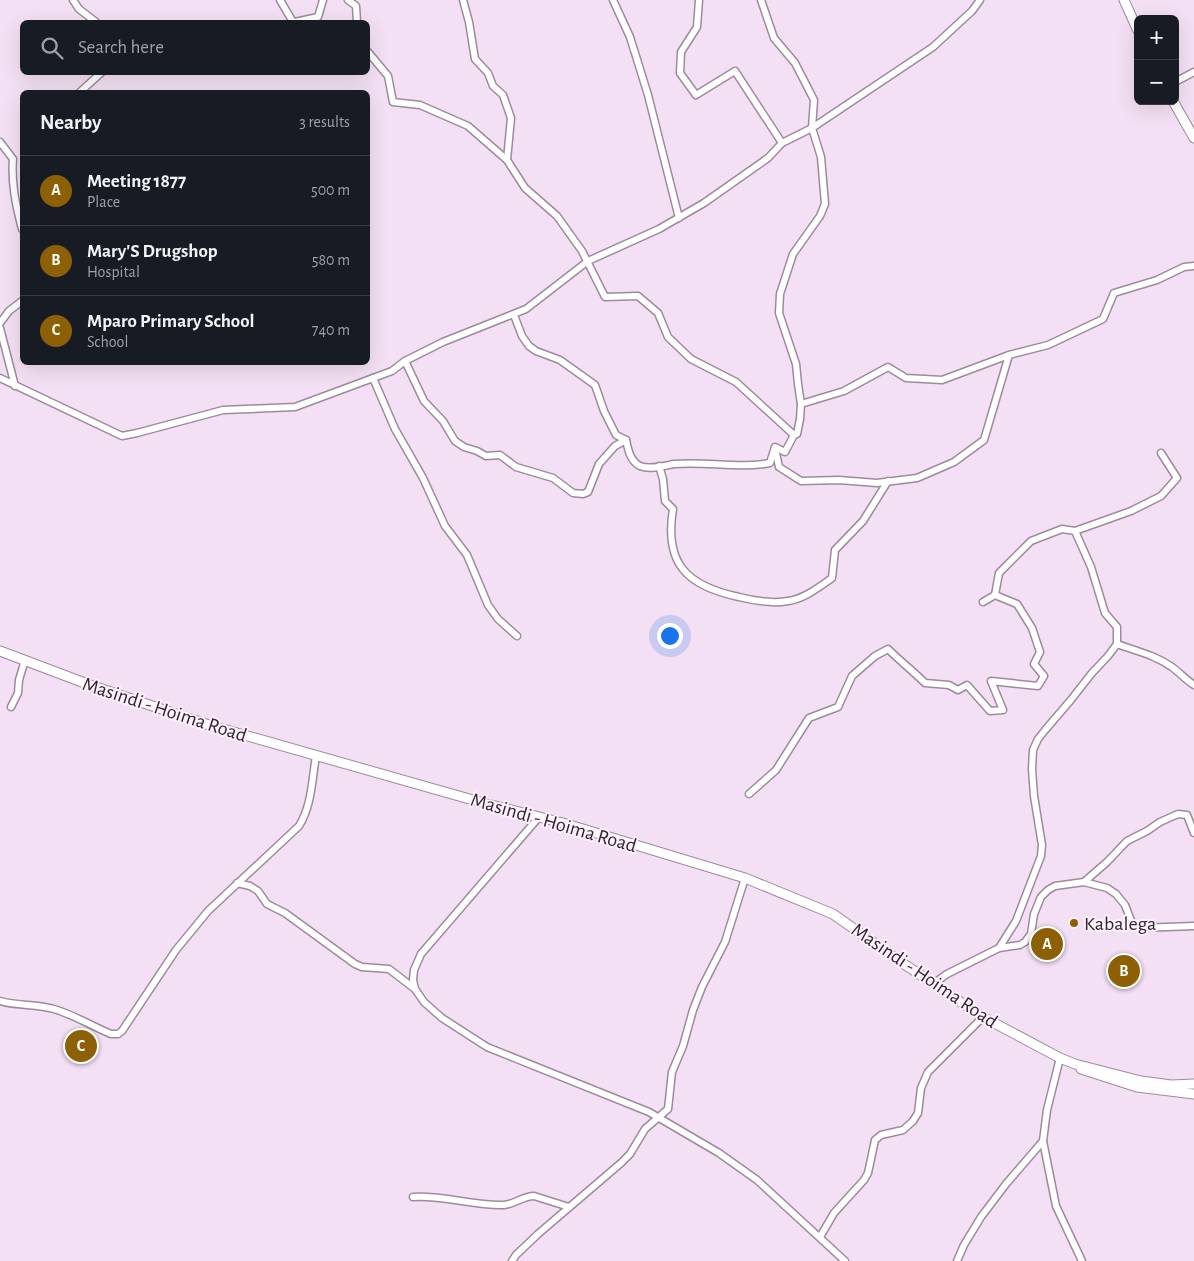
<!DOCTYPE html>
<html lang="en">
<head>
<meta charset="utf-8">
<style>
	body { margin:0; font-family:"Alegreya Sans",sans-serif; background:#242831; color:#f1f3f6 }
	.controls { position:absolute; right:15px; top:15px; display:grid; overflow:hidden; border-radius:8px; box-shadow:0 5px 20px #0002 }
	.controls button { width:45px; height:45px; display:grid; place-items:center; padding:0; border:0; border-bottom:1px solid #363941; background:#171b24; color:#f1f3f6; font:25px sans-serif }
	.you { position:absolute; left:669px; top:635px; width:18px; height:18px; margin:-12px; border:4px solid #fff; border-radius:50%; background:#1a73e8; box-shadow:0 0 0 8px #1a73e833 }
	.badge { display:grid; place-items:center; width:32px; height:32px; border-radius:50%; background:#8d6006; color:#fff; font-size:16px; font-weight:700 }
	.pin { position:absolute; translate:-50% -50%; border:2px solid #fff; box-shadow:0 1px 5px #0006 }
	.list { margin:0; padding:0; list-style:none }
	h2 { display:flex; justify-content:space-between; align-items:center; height:65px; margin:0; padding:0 20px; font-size:21px }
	h2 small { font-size:16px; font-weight:400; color:#9ea1a6 }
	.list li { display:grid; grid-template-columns:32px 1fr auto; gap:15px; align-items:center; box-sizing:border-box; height:70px; padding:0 20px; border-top:1px solid #363941 }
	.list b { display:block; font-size:19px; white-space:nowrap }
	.list p { margin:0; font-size:16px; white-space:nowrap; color:#9ea1a6 }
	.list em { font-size:16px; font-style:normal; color:#9ea1a6 }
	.icon { flex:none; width:28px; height:28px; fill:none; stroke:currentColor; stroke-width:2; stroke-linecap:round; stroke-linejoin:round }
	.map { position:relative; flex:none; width:1194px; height:1261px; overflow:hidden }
	.search { position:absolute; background:#171b24; box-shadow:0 5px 20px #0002; left:20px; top:20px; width:350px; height:55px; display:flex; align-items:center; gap:12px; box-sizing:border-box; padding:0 18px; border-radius:8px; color:#9ea1a6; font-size:19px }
	.panel { position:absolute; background:#171b24; box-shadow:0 5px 20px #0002; left:20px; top:90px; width:350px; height:275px; border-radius:8px }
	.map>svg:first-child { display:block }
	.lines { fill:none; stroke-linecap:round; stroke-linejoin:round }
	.street-casing { stroke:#9d8b9d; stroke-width:9 }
	.secondary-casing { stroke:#9d8b9d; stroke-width:11 }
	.street { stroke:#fff; stroke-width:6 }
	.secondary { stroke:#fff; stroke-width:9 }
	.poi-dot { fill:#8d6006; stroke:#ffefff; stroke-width:2 }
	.labels { text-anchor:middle; stroke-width:4; stroke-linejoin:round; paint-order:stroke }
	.street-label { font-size:20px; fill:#2d262d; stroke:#ffefff }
	.poi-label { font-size:20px; fill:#2d262d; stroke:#ffefff; text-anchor:start }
</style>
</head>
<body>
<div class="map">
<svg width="1194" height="1261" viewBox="0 0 1194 1261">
	<rect width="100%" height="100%" fill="#f4e0f4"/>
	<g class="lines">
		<defs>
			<g id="street">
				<path d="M73,0L79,9L96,22"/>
				<path d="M280,0L293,22"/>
				<path d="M348,0L356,6L357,22"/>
				<path d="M463,0L469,22L475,59L488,73L493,86L503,95L511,118L507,160L525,188L557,216L582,251L605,297L638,296L658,313L668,337L691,359L736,382L794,435"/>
				<path d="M613,0L630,37L648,95L679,218"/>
				<path d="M699,0L697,27L681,52L680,73L696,95L735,71L782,143"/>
				<path d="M295,22L318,17L323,0"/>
				<path d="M368,52L388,76L393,102L420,105L468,126L507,160"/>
				<path d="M1175,82L1194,72"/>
				<path d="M80,92L102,72"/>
				<path d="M0,142L13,159C11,183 16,206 22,229"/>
				<path d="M514,315L522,336L529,346L536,351L560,360L595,385L604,411L616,435L626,440C628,449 630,461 640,466C650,470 664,466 674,464C706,461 738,469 770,463L775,447L785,452L794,435L797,434L800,419L801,404L798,384L796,364L779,313L780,294L793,254L820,216L825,204L821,157L812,128L814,100L795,63L774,38L761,0"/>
				<path d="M0,323L9,311L22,301"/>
				<path d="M0,328L15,386"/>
				<path d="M405,361L424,401L443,421L455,441L464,447L477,451L486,456L500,455L516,467L553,478L573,493L583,494L588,492L599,464L615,446L626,440"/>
				<path d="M0,378L122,436L137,433L223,410L295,407L392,371L405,361L443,342L526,309L588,261L659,229L704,203L768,158L782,143L812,128L933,47L972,11L980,0"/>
				<path d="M373,378L395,429L423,478L445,526L467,555L488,605L498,619L517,636"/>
				<path d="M801,404L844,391L888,367L906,378L942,380L1009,355"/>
				<path d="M775,448L779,467L801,481L839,480L877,483L917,478L954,462L984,440L1009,355L1048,345L1103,319L1114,293L1157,280L1184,267L1194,266"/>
				<path d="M659,466L663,479L665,501L673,509C664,564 687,586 739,597C755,601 772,604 788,601C804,599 819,587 832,578L835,550L863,521L888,481"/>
				<path d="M995,595L999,573L1031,541L1062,529L1075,531"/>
				<path d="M1117,644V627L1105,613L1091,567L1075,531L1131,511L1161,496L1177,478L1161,453"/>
				<path d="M11,707L18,693L19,680L25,660"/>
				<path d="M749,794L776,770L809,718L838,707L852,676L875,656L888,649C900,661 913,671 925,683L949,685L958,690L967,685L990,711L1003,710L991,681L1038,686L1044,676L1034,664L1040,652L1032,628L1017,604L995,595L983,602"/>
				<path d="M539,817L421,954L414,970L413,980L415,989L424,1002L442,1018L487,1047L649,1112L719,1153L757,1180L845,1261"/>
				<path d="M1084,882L1107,862L1127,841L1147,831L1160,822L1178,814L1187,815L1194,833"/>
				<path d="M237,883L250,886L258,891L267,904L285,913L355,964L362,967L389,969L415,989"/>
				<path d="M999,948L1016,921L1041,856L1042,845L1034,796L1032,769L1033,750L1038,739L1046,729L1070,701L1092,673L1108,656L1117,644C1136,651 1155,655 1172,667C1180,673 1186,680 1194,685"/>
				<path d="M933,984L947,974L999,948L1020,945L1025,942L1031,934L1034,914L1041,897L1048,890L1055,886L1084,882L1107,888L1116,894L1125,905L1132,923L1139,928L1194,926"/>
				<path d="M0,1001C18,1006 36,1004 54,1009C74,1015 92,1026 111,1034H118L122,1031L176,950L208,911L299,826C312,805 312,779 316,756"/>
				<path d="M1043,1141L1056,1206L1082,1261"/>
				<path d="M413,1197C444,1195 473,1206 504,1205C515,1204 523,1196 534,1196L569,1207"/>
				<path d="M820,1237L834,1213L864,1180L868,1173L875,1140L881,1135L903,1130L913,1121L918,1113L921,1088L928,1072L983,1017"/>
				<path d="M512,1261L516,1255L538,1234L621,1163L630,1154L645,1129L668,1109L672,1072L683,1046L693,1010L702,987L725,942L745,878"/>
				<path d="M957,1261L964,1245L981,1217L1006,1184L1043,1141L1047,1110L1060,1058"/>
			</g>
			<g id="secondary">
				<path d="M1124,0L1138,31"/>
				<path d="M1173,101L1194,138"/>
				<path d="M0,651L90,685L209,725L487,804L563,823L745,878L833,914L901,962L983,1017L1060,1058L1075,1064L1141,1081L1171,1085L1194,1084"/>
				<path d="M1081,1069L1137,1087L1194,1094"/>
			</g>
		</defs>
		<use href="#street" class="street-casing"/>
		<use href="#secondary" class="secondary-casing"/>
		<use href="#street" class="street"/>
		<use href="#secondary" class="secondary"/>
	</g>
	<circle class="poi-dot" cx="1074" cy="923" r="5"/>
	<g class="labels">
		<g class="street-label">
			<text transform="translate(165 709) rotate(18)" y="7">Masindi - Hoima Road</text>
			<text transform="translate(554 822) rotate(16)" y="7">Masindi - Hoima Road</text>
			<text transform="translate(925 975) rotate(34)" y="7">Masindi - Hoima Road</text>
		</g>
		<g class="poi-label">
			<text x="1084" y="930">Kabalega</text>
		</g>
	</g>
</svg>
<div class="controls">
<button>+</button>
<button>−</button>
</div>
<div class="you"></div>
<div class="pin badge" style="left:1047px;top:944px">A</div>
<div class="pin badge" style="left:1124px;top:971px">B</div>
<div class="pin badge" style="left:81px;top:1046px">C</div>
<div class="search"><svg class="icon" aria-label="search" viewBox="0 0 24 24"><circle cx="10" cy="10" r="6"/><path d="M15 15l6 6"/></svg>Search here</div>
<section class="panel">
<h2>Nearby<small>3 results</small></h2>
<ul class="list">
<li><span class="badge">A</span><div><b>Meeting 1877</b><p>Place</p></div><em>500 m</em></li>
<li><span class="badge">B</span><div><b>Mary'S Drugshop</b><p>Hospital</p></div><em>580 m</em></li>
<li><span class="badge">C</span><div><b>Mparo Primary School</b><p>School</p></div><em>740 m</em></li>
</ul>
</section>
</div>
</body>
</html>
